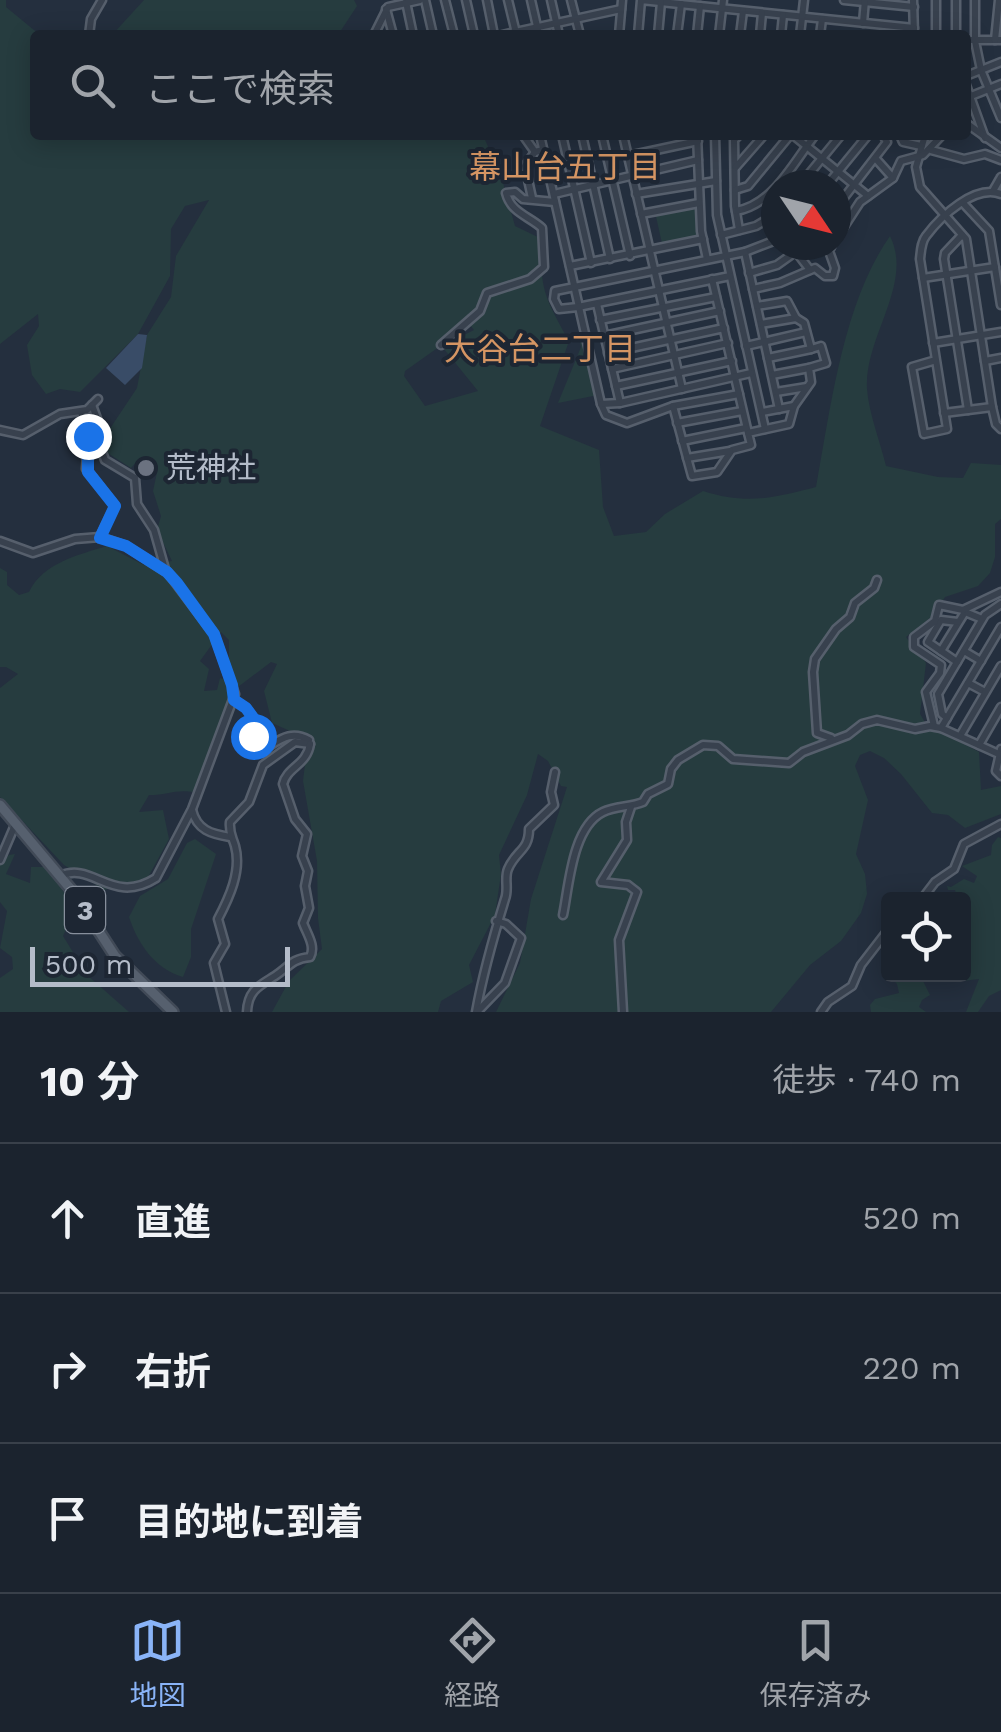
<!DOCTYPE html>
<html lang="ja">
<head>
<meta charset="utf-8">
<style>
	body { margin:0; font-family:"Work Sans","Noto Sans JP",sans-serif; background:#282f3a; color:#f1f3f6 }
	.controls { position:absolute; right:30px; bottom:30px; display:grid; overflow:hidden; border-radius:10px; box-shadow:0 5px 25px #0003 }
	.controls button { width:90px; height:90px; display:grid; place-items:center; padding:0; border:0; border-bottom:2px solid #39404a; background:#1b232e; color:#f1f3f6; font:50px sans-serif }
	.compass { position:absolute; left:761px; top:170px; width:90px; height:90px; border-radius:50%; background:#1b232e; box-shadow:0 5px 25px #0003; rotate:125deg }
	.scale { position:absolute; left:30px; bottom:25px; width:260px; box-sizing:border-box; padding-left:10px; border:5px solid #b4bcc9; border-top:0; font-size:28px; line-height:35px; white-space:nowrap; color:#b4bcc9; -webkit-text-stroke:8px #1d2633; paint-order:stroke }
	.stop { position:absolute; width:30px; height:30px; margin:-22px; border:8px solid #1a73e8; border-radius:50%; background:#fff }
	.stop.end { background:#1a73e8; border-color:#fff; box-shadow:0 2px 10px #0008 }
	.list { margin:0; padding:0; list-style:none }
	h2 { display:flex; justify-content:space-between; align-items:center; height:130px; margin:0; padding:0 40px; font-size:42px }
	h2 small { font-size:32px; font-weight:400; color:#a0a4aa }
	.list li { display:grid; grid-template-columns:65px 1fr auto; gap:30px; align-items:center; box-sizing:border-box; height:150px; padding:0 40px; border-top:2px solid #39404a }
	.list b { display:block; font-size:38px; white-space:nowrap }
	.list em { font-size:32px; font-style:normal; color:#a0a4aa }
	.icon { flex:none; width:55px; height:55px; fill:none; stroke:currentColor; stroke-width:2; stroke-linecap:round; stroke-linejoin:round }
	.map { position:relative; flex:none; width:1001px; height:1012px; overflow:hidden }
	.search { position:absolute; background:#1b232e; box-shadow:0 5px 25px #0003; left:30px; right:30px; top:30px; height:110px; display:flex; align-items:center; gap:25px; box-sizing:border-box; padding:0 35px; border-radius:10px; color:#a0a4aa; font-size:38px }
	.sheet { height:580px; background:#1b232e }
	nav { display:flex; justify-content:space-around; align-items:center; box-sizing:border-box; height:140px; border-top:2px solid #39404a; background:#1b232e; font-size:28px; color:#a0a4aa }
	nav a { display:grid; justify-items:center; gap:5px }
	nav .on { color:#8ab4f8 }
	.map>svg:first-child { display:block }
	.green { fill:#263c3f; fill-rule:evenodd }
	.water { fill:#394c67 }
	.lines { fill:none; stroke-linecap:round; stroke-linejoin:round }
	.minor-casing { stroke:#565f6c; stroke-width:11 }
	.major-casing { stroke:#414a57; stroke-width:14 }
	.minor { stroke:#38414e; stroke-width:6 }
	.major { stroke:#56606e; stroke-width:9 }
	.route { stroke:#1a73e8; stroke-width:12 }
	.worship-dot { fill:#6b7280; stroke:#1d2633; stroke-width:4 }
	.labels { text-anchor:middle; stroke-width:8; stroke-linejoin:round; paint-order:stroke }
	.shield { fill:#1d2633; stroke:#878f9c; stroke-width:2.5 }
	.shield-label { font-size:28px; font-weight:bold; fill:#b4bcc9 }
	.poi-label { font-size:30px; fill:#b4bcc9; stroke:#1d2633; text-anchor:start }
	.neighbourhood-label { font-size:32px; fill:#d59563; stroke:#1d2633 }
</style>
</head>
<body>
<div class="map">
<svg width="1001" height="1012" viewBox="0 0 1001 1012">
	<rect width="100%" height="100%" fill="#242f3e"/>
	<g class="green">
		<path d="M0,0H6V7L40,35H35V135H483L502,179L515,226L542,239C539,289 545,298 569,341L540,426L599,450L603,507L614,536L646,532L665,514L703,491C747,505 773,498 816,487C831,406 843,303 890,236C914,284 864,337 867,389C869,414 880,441 886,466L938,477L963,478L971,463L1001,465V519L995,524V557L990,573L978,586L945,597L934,615L906,637L926,663L920,714L926,724L979,752L981,790L1001,786V814L965,828L948,815L932,813L901,774L884,758L870,751L860,755L855,766L868,800L856,854L865,874L867,894L861,913L841,941L810,965L771,1012H496L520,963L531,899L567,787L561,786L548,761L538,754L527,795L499,855L501,874L495,915L469,965L473,982L441,1001L438,1012H272L289,981L322,949L318,918L317,861L303,781L308,739L272,723L264,691L277,664L271,662L238,687L229,672V640L221,632L200,661L209,669L204,691L217,690L220,678L226,680L230,694L194,792C175,789 167,795 149,795L139,812L163,810L169,839L147,879L104,890L64,865L0,797V688L18,674L6,667H0V568L7,572V585L19,595L29,592C43,563 78,555 107,546L144,565L172,561L157,530L161,516L153,491L158,468L140,458L131,468L106,452L109,430L137,388L147,335L171,297L176,256L209,200L185,206L171,229L170,276L138,334L80,392L60,389L46,394L32,375L27,345L39,326L38,314L0,344ZM470,325L474,330L452,341L444,349L478,391L425,406L404,376L405,371Z"/>
		<path d="M144,0H354L357,6L338,35H112Z"/>
		<path d="M699,204L703,239L663,248L655,212Z"/>
		<path d="M583,338L598,395L558,403L581,347L579,339Z"/>
		<path d="M998,837L1001,838V990L989,996L978,1012H966L979,979L955,982L949,975L964,974V899H958L955,890H948L947,886L951,887L964,879L974,883L977,876L962,866L991,855L992,845Z"/>
		<path d="M195,839L216,854L191,929V957L183,977C155,969 138,944 129,917L140,896L168,879L187,843Z"/>
		<path d="M15,854L6,874L30,883L31,867H47L75,909L63,936L87,975L129,1012H0V978L13,969L12,957L0,948L7,911L0,902V863L9,855Z"/>
		<path d="M888,974L926,975L937,981H923L930,995L922,1000L919,1007L926,1012H871L870,1005L875,999L899,993L897,984Z"/>
	</g>
	<path class="water" d="M138,334L147,335L142,368L125,385L106,368Z"/>
	<g class="lines">
		<defs>
			<g id="minor">
				<path d="M425,0L433,35"/>
				<path d="M445,0L454,35"/>
				<path d="M466,0L474,35"/>
				<path d="M487,0L494,35"/>
				<path d="M508,0L516,33"/>
				<path d="M531,0L539,35"/>
				<path d="M551,0L559,35"/>
				<path d="M571,0L580,35"/>
				<path d="M844,0L914,7"/>
				<path d="M913,0L914,35"/>
				<path d="M936,0V35"/>
				<path d="M956,0V35"/>
				<path d="M975,0V41L981,70L1001,118"/>
				<path d="M406,2L413,35"/>
				<path d="M386,9L393,35"/>
				<path d="M863,23L865,0"/>
				<path d="M89,35L91,19L102,0"/>
				<path d="M374,35L388,7L420,0"/>
				<path d="M502,35L621,9"/>
				<path d="M619,35L622,0"/>
				<path d="M638,35L641,0L914,28"/>
				<path d="M658,35L661,2"/>
				<path d="M677,35L681,4"/>
				<path d="M697,35L700,6"/>
				<path d="M719,35L723,0"/>
				<path d="M740,35L743,11"/>
				<path d="M760,35L762,13"/>
				<path d="M781,35L783,15"/>
				<path d="M800,35L804,0"/>
				<path d="M820,35L822,19"/>
				<path d="M966,40H1001"/>
				<path d="M995,40L999,0"/>
				<path d="M966,76L1001,62"/>
				<path d="M966,85L985,138"/>
				<path d="M966,98L1001,84"/>
				<path d="M966,123L1001,148"/>
				<path d="M523,135L535,152"/>
				<path d="M540,135L601,404L606,415L627,423L673,406L739,394"/>
				<path d="M562,135L591,263"/>
				<path d="M582,135L610,259"/>
				<path d="M602,135L630,256"/>
				<path d="M623,135L682,389"/>
				<path d="M697,135L701,231L707,259"/>
				<path d="M715,135L717,215L765,429"/>
				<path d="M739,135L734,140L735,206L739,230"/>
				<path d="M793,135L868,196"/>
				<path d="M900,135L903,142L921,146"/>
				<path d="M925,135L916,167L920,187L966,239L992,407L996,424L1001,429"/>
				<path d="M931,150L964,159L985,154L1001,160"/>
				<path d="M628,156L698,141"/>
				<path d="M876,159L893,178"/>
				<path d="M736,167L764,135"/>
				<path d="M800,185L841,135"/>
				<path d="M827,185L868,135"/>
				<path d="M735,190L748,186L790,135"/>
				<path d="M993,191L1001,177"/>
				<path d="M554,194L698,160"/>
				<path d="M636,194L716,181"/>
				<path d="M532,198L525,166L535,152L543,150"/>
				<path d="M963,203L989,231L1001,305"/>
				<path d="M836,208L887,142L883,135"/>
				<path d="M736,211C773,205 793,163 815,135"/>
				<path d="M641,214L699,203"/>
				<path d="M721,235L756,226L776,214"/>
				<path d="M962,235L945,253L944,259L968,410"/>
				<path d="M836,239L860,202L893,178L901,161L923,155L942,135"/>
				<path d="M745,252L779,409"/>
				<path d="M797,253L810,270"/>
				<path d="M570,266L703,239"/>
				<path d="M749,273L777,265L805,245"/>
				<path d="M730,276L578,307L559,309L554,299L555,291L745,252L776,240"/>
				<path d="M923,278L995,267"/>
				<path d="M712,279L748,433"/>
				<path d="M753,289L780,283L815,268L825,276H833L835,268L829,251L832,245"/>
				<path d="M597,304L620,403"/>
				<path d="M600,320L716,297"/>
				<path d="M761,324L796,318"/>
				<path d="M604,336L720,311"/>
				<path d="M933,343L1001,332"/>
				<path d="M441,345L480,311L487,293L530,279L544,267L542,228C529,216 511,213 506,193L515,192L523,199L555,202"/>
				<path d="M746,346L806,332"/>
				<path d="M608,353L724,328"/>
				<path d="M768,358L811,349"/>
				<path d="M936,360L912,367L924,434L947,429L920,259C921,251 921,242 926,236C941,216 975,184 1001,194"/>
				<path d="M985,361L1001,358"/>
				<path d="M612,369L728,343"/>
				<path d="M772,375L809,368"/>
				<path d="M616,386L732,361"/>
				<path d="M776,392L807,387"/>
				<path d="M601,404L620,403L751,373"/>
				<path d="M673,406L692,476L717,472L732,450L751,445L748,433L789,424L794,406L811,382L809,368L826,363L821,346L811,349L804,323L796,318L787,301L757,306"/>
				<path d="M81,412L88,437L86,469L115,506L100,537"/>
				<path d="M762,412L794,406"/>
				<path d="M944,413L992,407"/>
				<path d="M677,423L742,411"/>
				<path d="M0,430L23,435L60,414L87,410L98,399"/>
				<path d="M682,441L746,428"/>
				<path d="M687,458L730,451"/>
				<path d="M0,541L33,553L75,539L100,537L126,546L165,571"/>
				<path d="M941,651L965,612L982,619"/>
				<path d="M964,651L981,661"/>
				<path d="M957,662L928,642L941,620L958,622"/>
				<path d="M968,683L985,692"/>
				<path d="M234,700L246,708L254,719L251,740L258,752C276,744 288,728 309,740"/>
				<path d="M947,718L942,714L938,694L985,615L1001,604"/>
				<path d="M934,726L926,692L940,673L941,665L914,647V637L935,621L939,605L963,610L1001,592"/>
				<path d="M941,728L1001,627"/>
				<path d="M960,736L1001,666"/>
				<path d="M831,738L817,733L813,672L815,659L836,629L850,617L855,603L874,588L877,580"/>
				<path d="M979,745L1001,707"/>
				<path d="M1001,749L996,771L1001,776"/>
				<path d="M192,810C197,830 211,834 230,837"/>
				<path d="M0,860L15,825"/>
				<path d="M60,876C93,861 112,906 156,878L192,809L235,694L214,634L165,569L154,530L137,504L135,478L105,460L101,449L102,432L92,405"/>
				<path d="M922,899L935,882L954,869L964,844L1001,824"/>
				<path d="M563,915C569,886 572,827 603,812C615,806 631,807 643,802L648,794L668,784L671,769L678,760L703,745L718,746L733,759L789,763L803,752L848,735L862,724L877,720L915,729L930,726L941,728L1001,755"/>
				<path d="M226,1012L214,963L225,944L218,919C229,898 242,871 235,846C232,836 229,833 230,822L249,802L263,765L295,742L310,744"/>
				<path d="M247,1012C248,990 259,986 275,976C289,967 291,959 310,957C316,946 307,934 303,923L309,908L305,886L308,871L302,856L307,834L295,819L283,784C287,767 307,765 310,744"/>
				<path d="M476,1012C483,973 493,938 505,899C509,889 504,878 508,869C516,850 529,851 529,829L554,805L551,792L555,772"/>
				<path d="M477,1012L505,983L521,938L506,924L496,921"/>
				<path d="M623,1012L619,940L637,892L628,885L601,882L627,840L626,822L631,807"/>
				<path d="M821,1012L828,1002L852,986L861,965L888,930"/>
			</g>
			<path id="major" d="M0,805L74,893L115,956L173,1012"/>
		</defs>
		<use href="#minor" class="minor-casing"/>
		<use href="#major" class="major-casing"/>
		<use href="#minor" class="minor"/>
		<use href="#major" class="major"/>
	</g>
	<g class="lines">
		<path class="route" d="M88,436V472L115,506L100,538L126,546L167,572L177,583L214,634L232,685L234,700L246,708L254,719L253,736"/>
	</g>
	<circle class="worship-dot" cx="146" cy="468" r="10"/>
	<g class="labels">
		<rect class="shield" x="65" y="887" width="40" height="46" rx="8"/>
		<g class="shield-label">
			<text x="85" y="920">3</text>
		</g>
		<g class="poi-label">
			<text x="166" y="478">荒神社</text>
		</g>
		<g class="neighbourhood-label">
			<text x="565" y="178">幕山台五丁目</text>
			<text x="540" y="360">大谷台二丁目</text>
		</g>
	</g>
</svg>
<div class="controls">
<button><svg class="icon" aria-label="locate" viewBox="0 0 24 24"><circle cx="12" cy="12" r="6"/><path d="M12 2v4M12 18v4M2 12h4M18 12h4"/></svg></button>
</div>
<svg class="compass" viewBox="-18 -18 36 36"><path d="M0-13l5 13h-10z" fill="#e53935"/><path d="M0 13l5-13h-10z" fill="#a0a4aa"/></svg>
<div class="scale">500 m</div>
<div class="stop" style="left:253px;top:736px"></div>
<div class="stop end" style="left:88px;top:436px"></div>
<div class="search"><svg class="icon" aria-label="search" viewBox="0 0 24 24"><circle cx="10" cy="10" r="6"/><path d="M15 15l6 6"/></svg>ここで検索</div>
</div>
<section class="sheet">
<h2>10 分<small>徒歩 · 740 m</small></h2>
<ul class="list">
<li><svg class="icon" aria-label="ahead" viewBox="0 0 24 24"><path d="M12 20V5M6 11l6-6 6 6"/></svg><div><b>直進</b></div><em>520 m</em></li>
<li><svg class="icon" aria-label="right" viewBox="0 0 24 24"><path d="M7 20v-9h11M14 6l5 5-5 5"/></svg><div><b>右折</b></div><em>220 m</em></li>
<li><svg class="icon" aria-label="arrive" viewBox="0 0 24 24"><path d="M6 21V4h12l-3 4 3 4H6"/></svg><div><b>目的地に到着</b></div></li>
</ul>
</section>
<nav>
<a class="on"><svg class="icon" aria-label="map" viewBox="0 0 24 24"><path d="M3 6l6-2 6 2 6-2v14l-6 2-6-2-6 2zM9 4v14M15 6v14"/></svg>地図</a>
<a><svg class="icon" aria-label="directions" viewBox="0 0 24 24"><path d="M12 3l9 9-9 9-9-9zM9 14v-3h6M13 9l2 2-2 2"/></svg>経路</a>
<a><svg class="icon" aria-label="saved" viewBox="0 0 24 24"><path d="M7 4h10v16l-5-4-5 4z"/></svg>保存済み</a>
</nav>
</body>
</html>
